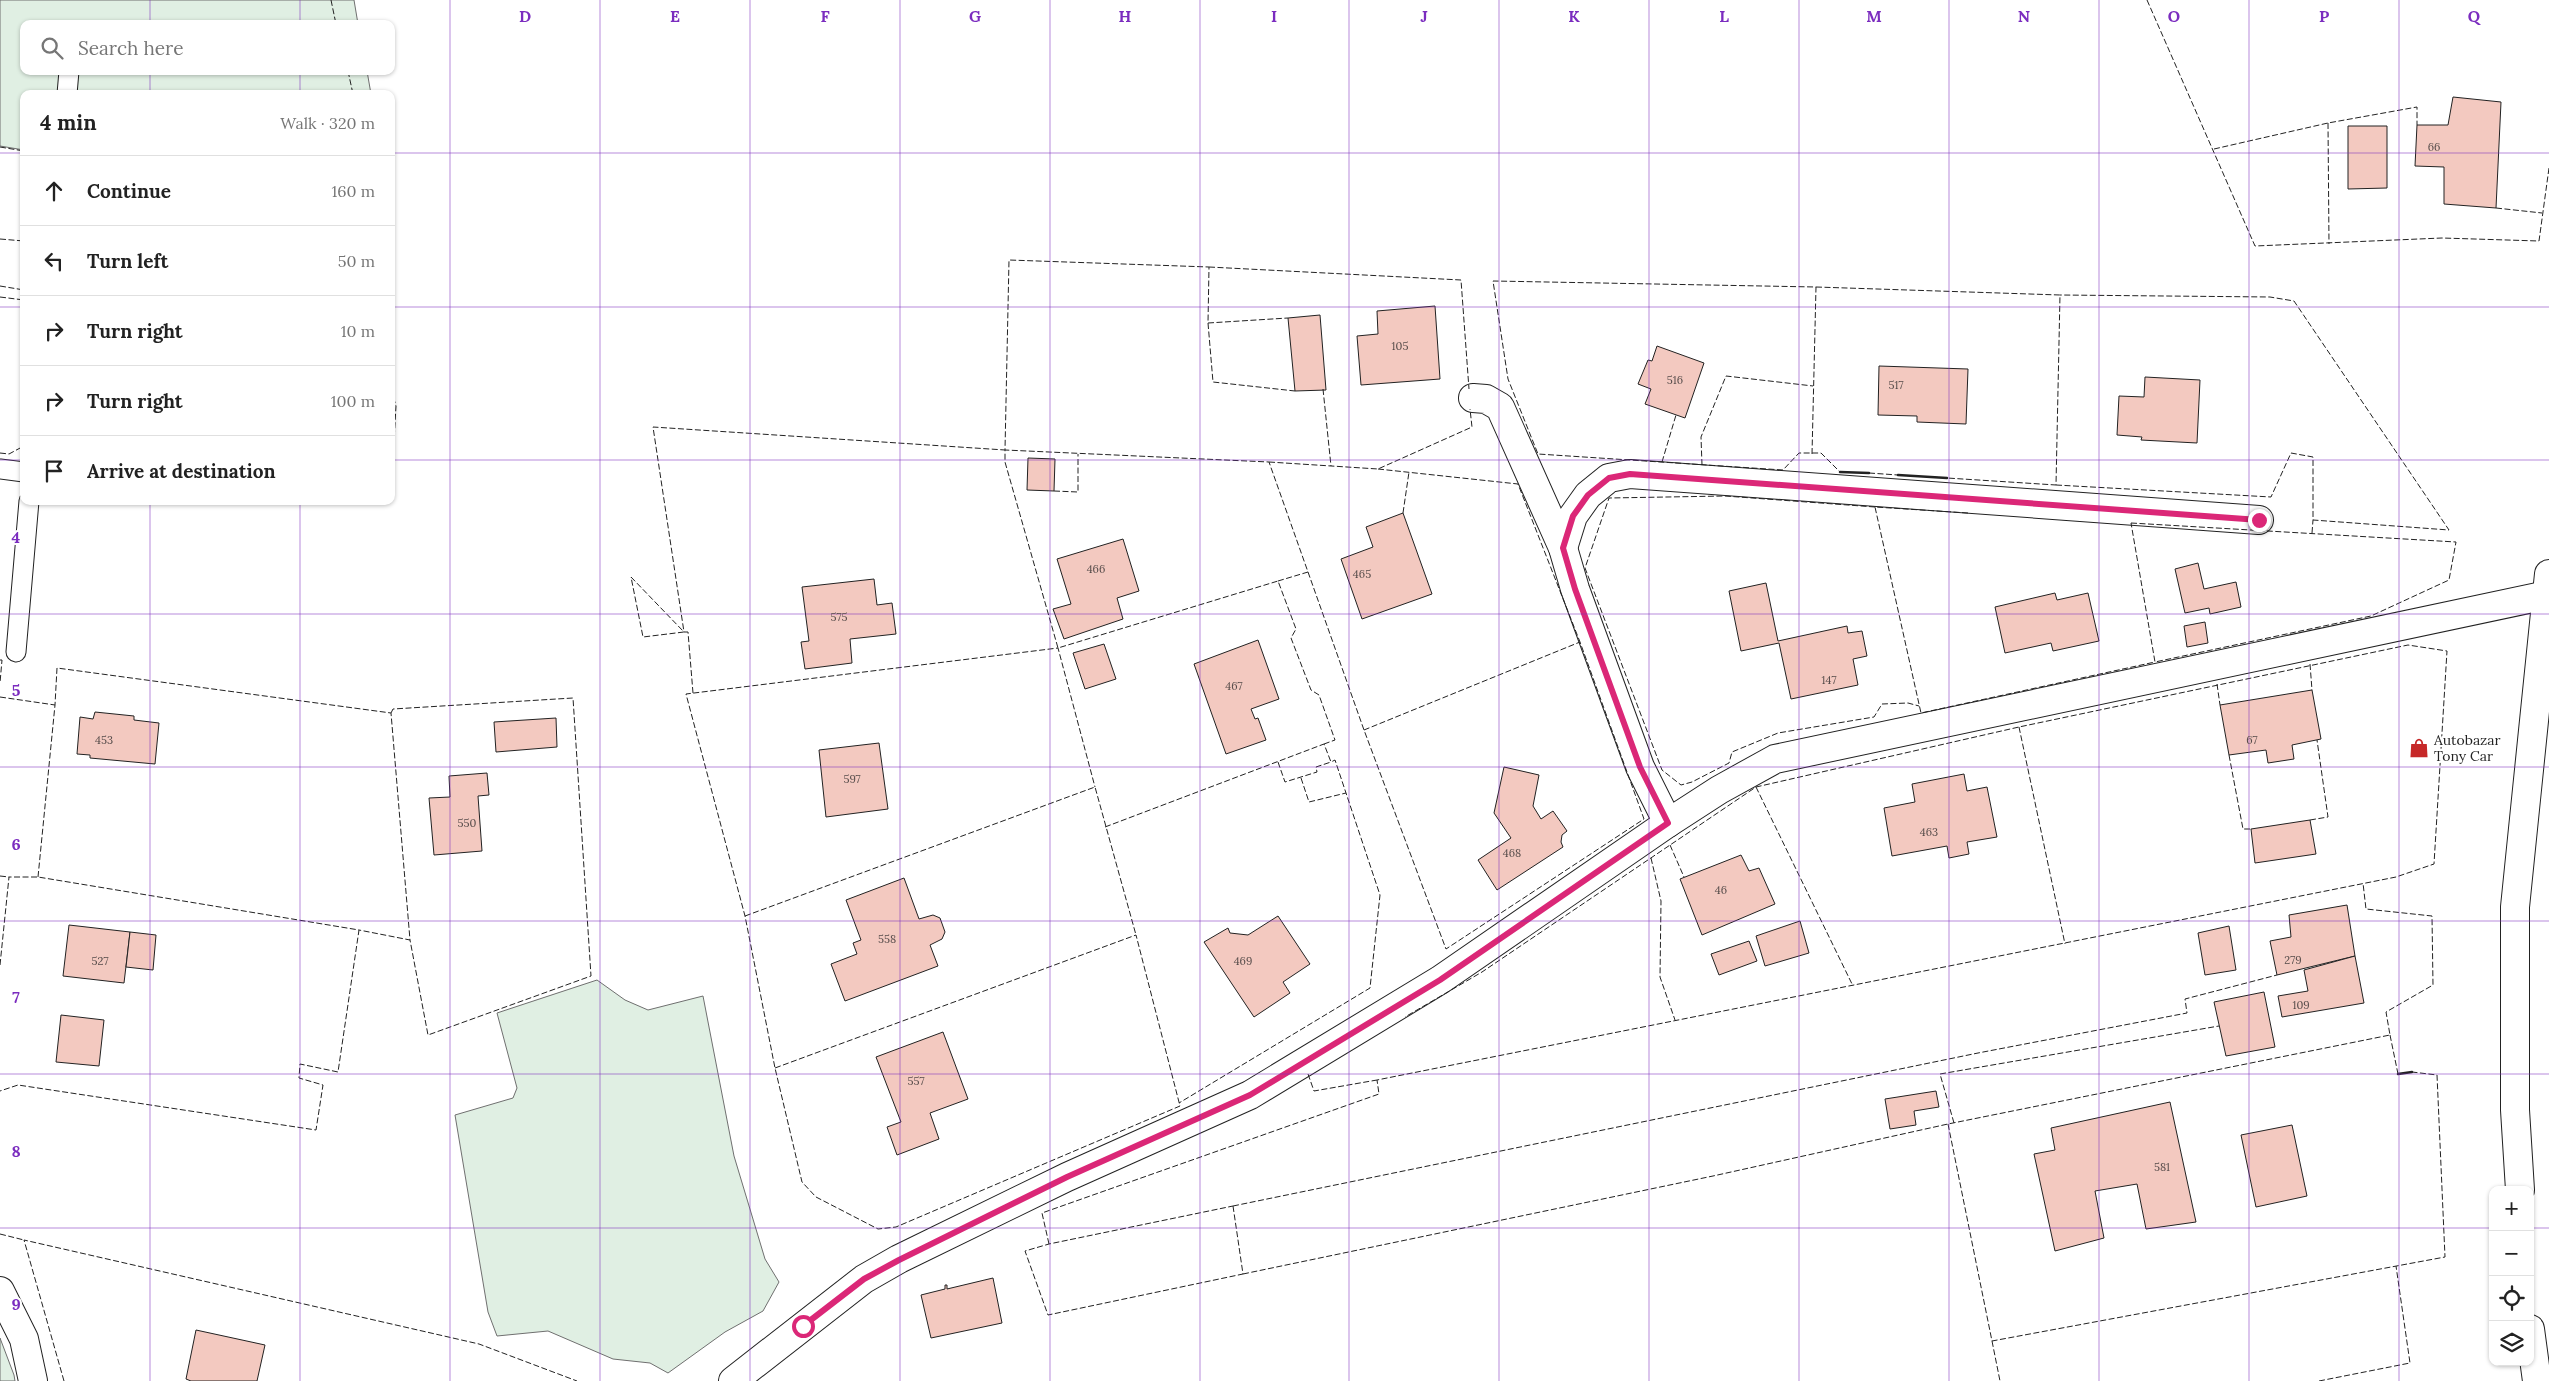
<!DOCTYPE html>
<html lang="en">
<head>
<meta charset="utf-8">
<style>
	body { margin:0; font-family:Lora,serif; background:#f2f2f2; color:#222 }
	.controls { position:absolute; right:15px; bottom:15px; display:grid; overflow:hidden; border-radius:10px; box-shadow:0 1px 4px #0004 }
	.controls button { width:45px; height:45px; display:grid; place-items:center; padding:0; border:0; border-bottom:1px solid #e0e0e0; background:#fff; color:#222; font:25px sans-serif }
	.stop { position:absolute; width:15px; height:15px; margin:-11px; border:4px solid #db2777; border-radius:50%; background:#fff }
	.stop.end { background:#db2777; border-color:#fff; box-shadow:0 1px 5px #0008 }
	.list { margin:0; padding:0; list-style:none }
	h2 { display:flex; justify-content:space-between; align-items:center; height:65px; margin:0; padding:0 20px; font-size:21px }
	h2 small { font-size:16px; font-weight:400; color:#767676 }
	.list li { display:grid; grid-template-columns:32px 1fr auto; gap:15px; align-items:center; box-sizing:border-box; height:70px; padding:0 20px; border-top:1px solid #e0e0e0 }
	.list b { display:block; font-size:19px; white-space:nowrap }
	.list em { font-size:16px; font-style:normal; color:#767676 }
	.icon { flex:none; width:28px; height:28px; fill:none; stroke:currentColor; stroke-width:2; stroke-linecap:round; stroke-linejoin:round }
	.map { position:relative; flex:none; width:2549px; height:1381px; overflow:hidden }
	.search { position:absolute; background:#fff; box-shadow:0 1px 4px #0004; left:20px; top:20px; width:375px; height:55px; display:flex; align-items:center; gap:12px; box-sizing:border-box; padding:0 18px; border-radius:10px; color:#767676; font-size:19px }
	.panel { position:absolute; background:#fff; box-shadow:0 1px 4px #0004; left:20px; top:90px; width:375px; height:415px; border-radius:10px }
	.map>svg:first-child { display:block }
	.green { fill:#e0efe3; stroke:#6f6f6f }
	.building { fill:#f3c9c0; stroke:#222 }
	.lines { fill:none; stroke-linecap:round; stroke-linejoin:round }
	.service-casing { stroke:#222; stroke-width:21 }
	.minor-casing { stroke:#222; stroke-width:30 }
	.primary-casing { stroke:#222; stroke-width:30 }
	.service { stroke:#fff; stroke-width:19 }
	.minor { stroke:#fff; stroke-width:28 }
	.primary { stroke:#fff; stroke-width:28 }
	.fence { stroke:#222; stroke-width:1; stroke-dasharray:6 2.5; stroke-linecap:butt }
	.wall { stroke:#222; stroke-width:2.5 }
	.route { stroke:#db2777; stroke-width:6 }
	.grid { fill:none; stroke:#7b2cbf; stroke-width:1; stroke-opacity:0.55 }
	.labels { text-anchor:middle; stroke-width:4; stroke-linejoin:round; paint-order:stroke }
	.number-label { font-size:11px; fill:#564c4a }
	.poi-label { font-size:14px; fill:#222; stroke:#fff; text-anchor:start }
	.grid-label { font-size:16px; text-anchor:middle; font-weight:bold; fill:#7b2cbf; stroke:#fff; stroke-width:4; stroke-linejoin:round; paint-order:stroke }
</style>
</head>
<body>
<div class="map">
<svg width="2549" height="1381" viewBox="0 0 2549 1381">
	<rect width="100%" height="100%" fill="#fff"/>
	<g class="green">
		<path d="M0,0H354L358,24H24V71H367L371,94H24V150L0,146Z"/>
		<path d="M597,980L625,1000L648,1010L703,996L734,1156L765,1259L779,1282L763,1311L725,1332L668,1373L650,1363L613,1359L548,1331L497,1336L488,1312L455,1115L513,1098L517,1088L497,1013Z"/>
		<path d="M0,1338L14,1375L15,1381H0Z"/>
	</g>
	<g class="building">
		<path d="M2453,97L2501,102L2496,208L2444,204V167L2415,166L2417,125H2448Z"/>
		<path d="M2348,126H2387V188L2348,189Z"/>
		<path d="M1435,306L1440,379L1361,385L1357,336L1378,334L1377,311Z"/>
		<path d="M1320,315L1326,390L1295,391L1288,318Z"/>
		<path d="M1657,346L1704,363L1685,418L1645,404L1651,389L1638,384L1648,360L1652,361Z"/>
		<path d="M1879,366L1968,369L1966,424L1917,422V416L1878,415Z"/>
		<path d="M2145,377L2200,380L2197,443L2141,440L2142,437L2117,435L2119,396L2144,397Z"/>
		<path d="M1028,458L1055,459L1054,491L1027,490Z"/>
		<path d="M1403,513L1432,594L1362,619L1341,559L1373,547L1366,527Z"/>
		<path d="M1123,539L1139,591L1117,598L1123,619L1064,639L1053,609L1071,604L1057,559Z"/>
		<path d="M2198,563L2204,589L2236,582L2241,607L2210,614L2209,608L2185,613L2175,569Z"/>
		<path d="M874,579L877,605L892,603L896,634L850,639L852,663L805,669L801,642L809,641L802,587Z"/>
		<path d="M1766,583L1778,641L1847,626L1848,633L1862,631L1867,656L1853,659L1858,685L1791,699L1779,643L1741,651L1729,591Z"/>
		<path d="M2055,593L2057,600L2088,593L2099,641L2053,651L2051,643L2005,653L1995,607Z"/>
		<path d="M2205,622L2208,643L2187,647L2184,626Z"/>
		<path d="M1258,640L1279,699L1251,709L1255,719L1258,718L1266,740L1226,754L1194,664Z"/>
		<path d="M1104,644L1116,679L1085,689L1073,653Z"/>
		<path d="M2312,690L2321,739L2292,745L2294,759L2268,763L2266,750L2229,755L2220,705Z"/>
		<path d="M95,712L134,716V720L159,723L155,764L90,758V755L77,754L80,717L93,719Z"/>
		<path d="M556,718L557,747L496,752L494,722Z"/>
		<path d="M879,743L888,809L826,817L819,750Z"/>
		<path d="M1504,767L1539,775L1533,806L1541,819L1553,811L1567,831L1562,835L1561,842L1563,847L1497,890L1478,860L1511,838L1494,813Z"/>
		<path d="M487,773L489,795L478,796L482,851L434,855L429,798L450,797L449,776Z"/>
		<path d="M1964,774L1967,791L1987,787L1997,837L1967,842L1969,854L1949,858L1947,846L1892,856L1884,808L1915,802L1912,784Z"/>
		<path d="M2310,820L2316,854L2255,863L2251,829Z"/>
		<path d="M1741,855L1749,871L1759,868L1775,904L1702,935L1680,879Z"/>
		<path d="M904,878L919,919L933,915L940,918L945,932L942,939L930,945L938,966L845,1001L831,964L857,954L853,943L861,940L846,900Z"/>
		<path d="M2347,905L2355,956L2277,975L2270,941L2291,937L2289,915Z"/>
		<path d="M1278,916L1310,964L1283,982L1290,993L1254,1017L1204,942L1228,928L1230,933L1248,935Z"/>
		<path d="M1800,921L1809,953L1765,966L1756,936Z"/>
		<path d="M69,925L130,932L124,983L63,976Z"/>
		<path d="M2229,926L2236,970L2205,975L2198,933Z"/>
		<path d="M130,932L156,935L153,970L126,967Z"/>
		<path d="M1749,941L1757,961L1719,975L1711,954Z"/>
		<path d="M2355,956L2364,1003L2282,1017L2278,996L2308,991L2304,970Z"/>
		<path d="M2264,992L2275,1047L2226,1056L2214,1002Z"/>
		<path d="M61,1015L104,1020L99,1066L56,1062Z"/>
		<path d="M943,1032L968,1099L930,1113L939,1139L897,1155L887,1127L901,1122L876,1057Z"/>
		<path d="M1936,1091L1939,1107L1914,1111L1916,1125L1890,1129L1885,1099Z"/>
		<path d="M2170,1102L2196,1222L2146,1229L2137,1184L2095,1191L2104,1238L2055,1251L2034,1154L2055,1150L2051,1128Z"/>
		<path d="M2292,1125L2307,1196L2256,1207L2241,1135Z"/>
		<path d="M993,1278L1002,1323L931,1338L921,1295L945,1289V1285H947V1289Z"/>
		<path d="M196,1330L265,1345L257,1381H191L186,1379Z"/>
	</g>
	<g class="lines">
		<defs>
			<g id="service">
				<path d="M67,94L69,71"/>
				<path d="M0,469L24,472"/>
				<path d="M16,652L29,501"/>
			</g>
			<g id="minor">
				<path d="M1473,398L1486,399L1500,407L1563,548L1575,589L1640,767L1668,823"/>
				<path d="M1563,548L1573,516L1588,495L1609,478L1630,474L2259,520"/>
				<path d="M0,1291L24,1339L33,1381"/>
				<path d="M733,1381L864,1279L899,1259L1067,1177L1250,1095L1440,980L1668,823L1719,790L1775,759L2547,595"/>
			</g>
			<g id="primary">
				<path d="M2520,1190L2515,1110V907L2549,574"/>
				<path d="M2530,1329L2537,1381"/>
			</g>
		</defs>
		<use href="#service" class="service-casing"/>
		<use href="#minor" class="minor-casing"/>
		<use href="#primary" class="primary-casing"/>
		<use href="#service" class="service"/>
		<use href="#minor" class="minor"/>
		<use href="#primary" class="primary"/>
		<g class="fence">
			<path d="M331,0L336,24"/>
			<path d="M2147,0L2255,246L2442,238L2539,241L2549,168"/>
			<path d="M348,71L353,94"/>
			<path d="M2328,123L2329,244"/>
			<path d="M0,147L24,151"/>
			<path d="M2214,149L2328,123L2417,107V125"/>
			<path d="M2496,208L2542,213"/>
			<path d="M0,239L24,241"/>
			<path d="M1209,267L1461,280L1469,389"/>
			<path d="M0,286L24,290"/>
			<path d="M1816,287L2060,295L2056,485L1947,478"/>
			<path d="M0,297L24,300"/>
			<path d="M1208,323L1288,318"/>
			<path d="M391,389L396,406L391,494"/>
			<path d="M1323,389L1331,466"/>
			<path d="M0,453L9,454L22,447"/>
			<path d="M1812,454L1816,287L1493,281L1508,379L1538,454L1783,470L1799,453H1821L1840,472"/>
			<path d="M1269,462L1378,469L1472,427L1470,409"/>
			<path d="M1662,462L1676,415"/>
			<path d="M1702,465L1701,437L1726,376L1813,386"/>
			<path d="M1378,469L1518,484L1580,642"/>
			<path d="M1869,473L1898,475"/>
			<path d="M2056,485L2271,497L2291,453L2313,457V520L2449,530L2294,301L2270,297L2060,295"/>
			<path d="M1054,491L1078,492V454"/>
			<path d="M1875,507L1725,496L1609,498L1585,568L1662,770L1681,785L1692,782L1729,763L1732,752L1778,733L1874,717L1882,704L1908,703L1919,706"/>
			<path d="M1403,513L1409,472"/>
			<path d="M1968,513L1875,507L1921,713L2155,662"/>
			<path d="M2131,523L2456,542L2449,580L2371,616L2155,662Z"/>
			<path d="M2312,533L2313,520"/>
			<path d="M1308,572L1364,730L1446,949L1644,819L1580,642L1364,730"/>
			<path d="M631,577L684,632L643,637Z"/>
			<path d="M1278,581L1308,572L1269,462L1005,450L1009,260L1209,267L1208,323L1213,382L1295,391"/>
			<path d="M0,660H2L0,683"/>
			<path d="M2310,664L2312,690"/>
			<path d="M2217,684L2220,705"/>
			<path d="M693,693L688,632H684L653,427L1005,450V462L1058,648L1278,581L1296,629L1291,638L1311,690L1319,695L1335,740L1324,744"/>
			<path d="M0,697L55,705"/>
			<path d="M391,713L393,709L573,698L591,976L428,1035L410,940"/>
			<path d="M2019,727L2065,944"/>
			<path d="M2229,755L2243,829H2251"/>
			<path d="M1278,762L1285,782L1317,772L1316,767L1331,762"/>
			<path d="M1301,778L1309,802L1346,793"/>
			<path d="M1756,787L1853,986"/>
			<path d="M2310,820L2328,817L2317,740"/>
			<path d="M1105,827L1324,744L1331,762L1335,760L1380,895L1370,988L1179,1103"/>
			<path d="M1670,845L1684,877"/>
			<path d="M1651,858L1661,901L1660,977L1675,1020"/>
			<path d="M0,876L9,877"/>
			<path d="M38,877L55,705L57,668L391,713L410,940L359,930"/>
			<path d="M745,916L1095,787L1136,935"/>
			<path d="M0,965L9,877H38L359,930L338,1072L300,1064L299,1078L323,1085L316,1130L18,1085L0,1091"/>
			<path d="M2390,1035L2398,1074"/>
			<path d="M775,1068L1136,935L1180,1106L896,1227L878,1229L816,1197L802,1182L775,1068L745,916L686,694L1058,648L1095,787"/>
			<path d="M1308,1074L1314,1091L1377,1080"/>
			<path d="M1954,1123L1940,1074L2219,1026"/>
			<path d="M1948,1124L1992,1341L2445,1257L2437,1075L2412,1072"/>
			<path d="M1233,1206L1978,1053L2187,1013L2185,999L2277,975"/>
			<path d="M1233,1206L1243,1274L1048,1315L1025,1251L1049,1244Z"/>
			<path d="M0,1234L24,1240"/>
			<path d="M1049,1244L1042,1213L1379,1094L1377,1080L2396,877L2434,864L2447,651L2408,645L2019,727L1756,787L1482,972L1405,1017"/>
			<path d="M1243,1274L1713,1176L1948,1124L2390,1035L2386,1012L2433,985L2432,916L2366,909L2363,883"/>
			<path d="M1992,1341L2000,1381"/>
			<path d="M64,1381L24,1240L479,1344L577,1381"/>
			<path d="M2319,1381L2410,1363L2396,1266"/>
		</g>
		<g class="wall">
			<path d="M22,447L24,424"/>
			<path d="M1840,472L1869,473"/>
			<path d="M1898,475L1947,478"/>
			<path d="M2398,1074L2412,1072"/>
		</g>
	</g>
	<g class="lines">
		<path class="route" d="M803,1326L864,1279L899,1260L1067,1177L1250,1095L1440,980L1668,823L1640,767L1575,589L1563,548L1573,516L1588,495L1609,478L1630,474L2259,520"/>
	</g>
	<path class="grid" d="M150,0V24M300,0V24M450,0V1381M600,0V1381M750,0V1381M900,0V1381M1050,0V1381M1200,0V1381M1349,0V1381M1499,0V1381M1649,0V1381M1799,0V1381M1949,0V1381M2099,0V1381M2249,0V1381M2399,0V1381M150,71V94M300,71V94M0,153H24M391,153H2549M0,307H24M391,307H2549M0,460H24M391,460H2549M150,501V1381M300,501V1381M0,614H2549M0,767H2549M0,921H2549M0,1074H2549M0,1228H2493M2530,1228H2549"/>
	<defs>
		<symbol id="shop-bare" viewBox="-9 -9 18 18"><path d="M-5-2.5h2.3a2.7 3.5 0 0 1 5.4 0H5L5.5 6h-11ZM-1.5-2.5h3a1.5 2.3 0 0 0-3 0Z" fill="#c62828" stroke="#fff" stroke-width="2.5" paint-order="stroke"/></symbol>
	</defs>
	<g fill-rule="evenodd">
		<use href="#shop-bare" x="2405" y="734" width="28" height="28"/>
	</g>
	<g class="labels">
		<g class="number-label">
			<text x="2434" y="151">66</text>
			<text x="1400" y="350">105</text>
			<text x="1675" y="384">516</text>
			<text x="1896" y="389">517</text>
			<text x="1096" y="573">466</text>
			<text x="1362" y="578">465</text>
			<text x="839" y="621">575</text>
			<text x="1829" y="684">147</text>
			<text x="1234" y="690">467</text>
			<text x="104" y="744">453</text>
			<text x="2252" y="744">67</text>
			<text x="852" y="783">597</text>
			<text x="467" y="827">550</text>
			<text x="1929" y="836">463</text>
			<text x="1512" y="857">468</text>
			<text x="1721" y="894">46</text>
			<text x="887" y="943">558</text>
			<text x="2293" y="964">279</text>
			<text x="100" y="965">527</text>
			<text x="1243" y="965">469</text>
			<text x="2301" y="1009">109</text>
			<text x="916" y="1085">557</text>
			<text x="2162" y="1171">581</text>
		</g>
		<g class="poi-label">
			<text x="2434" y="745">Autobazar<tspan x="2434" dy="16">Tony Car</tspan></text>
		</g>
	</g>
	<g class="grid-label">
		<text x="525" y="22">D</text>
		<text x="675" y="22">E</text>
		<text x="825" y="22">F</text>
		<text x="975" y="22">G</text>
		<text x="1125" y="22">H</text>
		<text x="1274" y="22">I</text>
		<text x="1424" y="22">J</text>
		<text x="1574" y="22">K</text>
		<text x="1724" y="22">L</text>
		<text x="1874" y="22">M</text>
		<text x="2024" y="22">N</text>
		<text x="2174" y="22">O</text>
		<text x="2324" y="22">P</text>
		<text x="2474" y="22">Q</text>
		<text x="16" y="543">4</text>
		<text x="16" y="696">5</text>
		<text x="16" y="850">6</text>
		<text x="16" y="1003">7</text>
		<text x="16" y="1157">8</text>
		<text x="16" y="1310">9</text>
	</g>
</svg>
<div class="controls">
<button>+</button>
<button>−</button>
<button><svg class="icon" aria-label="locate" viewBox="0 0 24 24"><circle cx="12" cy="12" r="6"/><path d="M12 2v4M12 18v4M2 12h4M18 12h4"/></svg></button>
<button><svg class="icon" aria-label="layers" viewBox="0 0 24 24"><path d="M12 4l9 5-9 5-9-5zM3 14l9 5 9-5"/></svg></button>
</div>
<div class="stop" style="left:803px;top:1326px"></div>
<div class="stop end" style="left:2259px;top:520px"></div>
<div class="search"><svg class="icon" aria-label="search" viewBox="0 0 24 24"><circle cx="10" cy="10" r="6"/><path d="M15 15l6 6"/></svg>Search here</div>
<section class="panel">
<h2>4 min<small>Walk · 320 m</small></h2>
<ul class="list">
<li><svg class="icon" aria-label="ahead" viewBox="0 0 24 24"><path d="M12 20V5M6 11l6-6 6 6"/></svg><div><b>Continue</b></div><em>160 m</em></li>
<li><svg class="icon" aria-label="left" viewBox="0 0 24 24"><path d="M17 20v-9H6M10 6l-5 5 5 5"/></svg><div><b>Turn left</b></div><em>50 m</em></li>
<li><svg class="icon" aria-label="right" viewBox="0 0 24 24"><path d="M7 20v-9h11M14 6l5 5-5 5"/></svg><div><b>Turn right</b></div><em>10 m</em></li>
<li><svg class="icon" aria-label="right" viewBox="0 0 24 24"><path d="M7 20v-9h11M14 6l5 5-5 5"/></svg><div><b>Turn right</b></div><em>100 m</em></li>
<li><svg class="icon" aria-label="arrive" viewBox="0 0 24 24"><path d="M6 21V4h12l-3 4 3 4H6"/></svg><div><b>Arrive at destination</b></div></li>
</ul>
</section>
</div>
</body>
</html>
